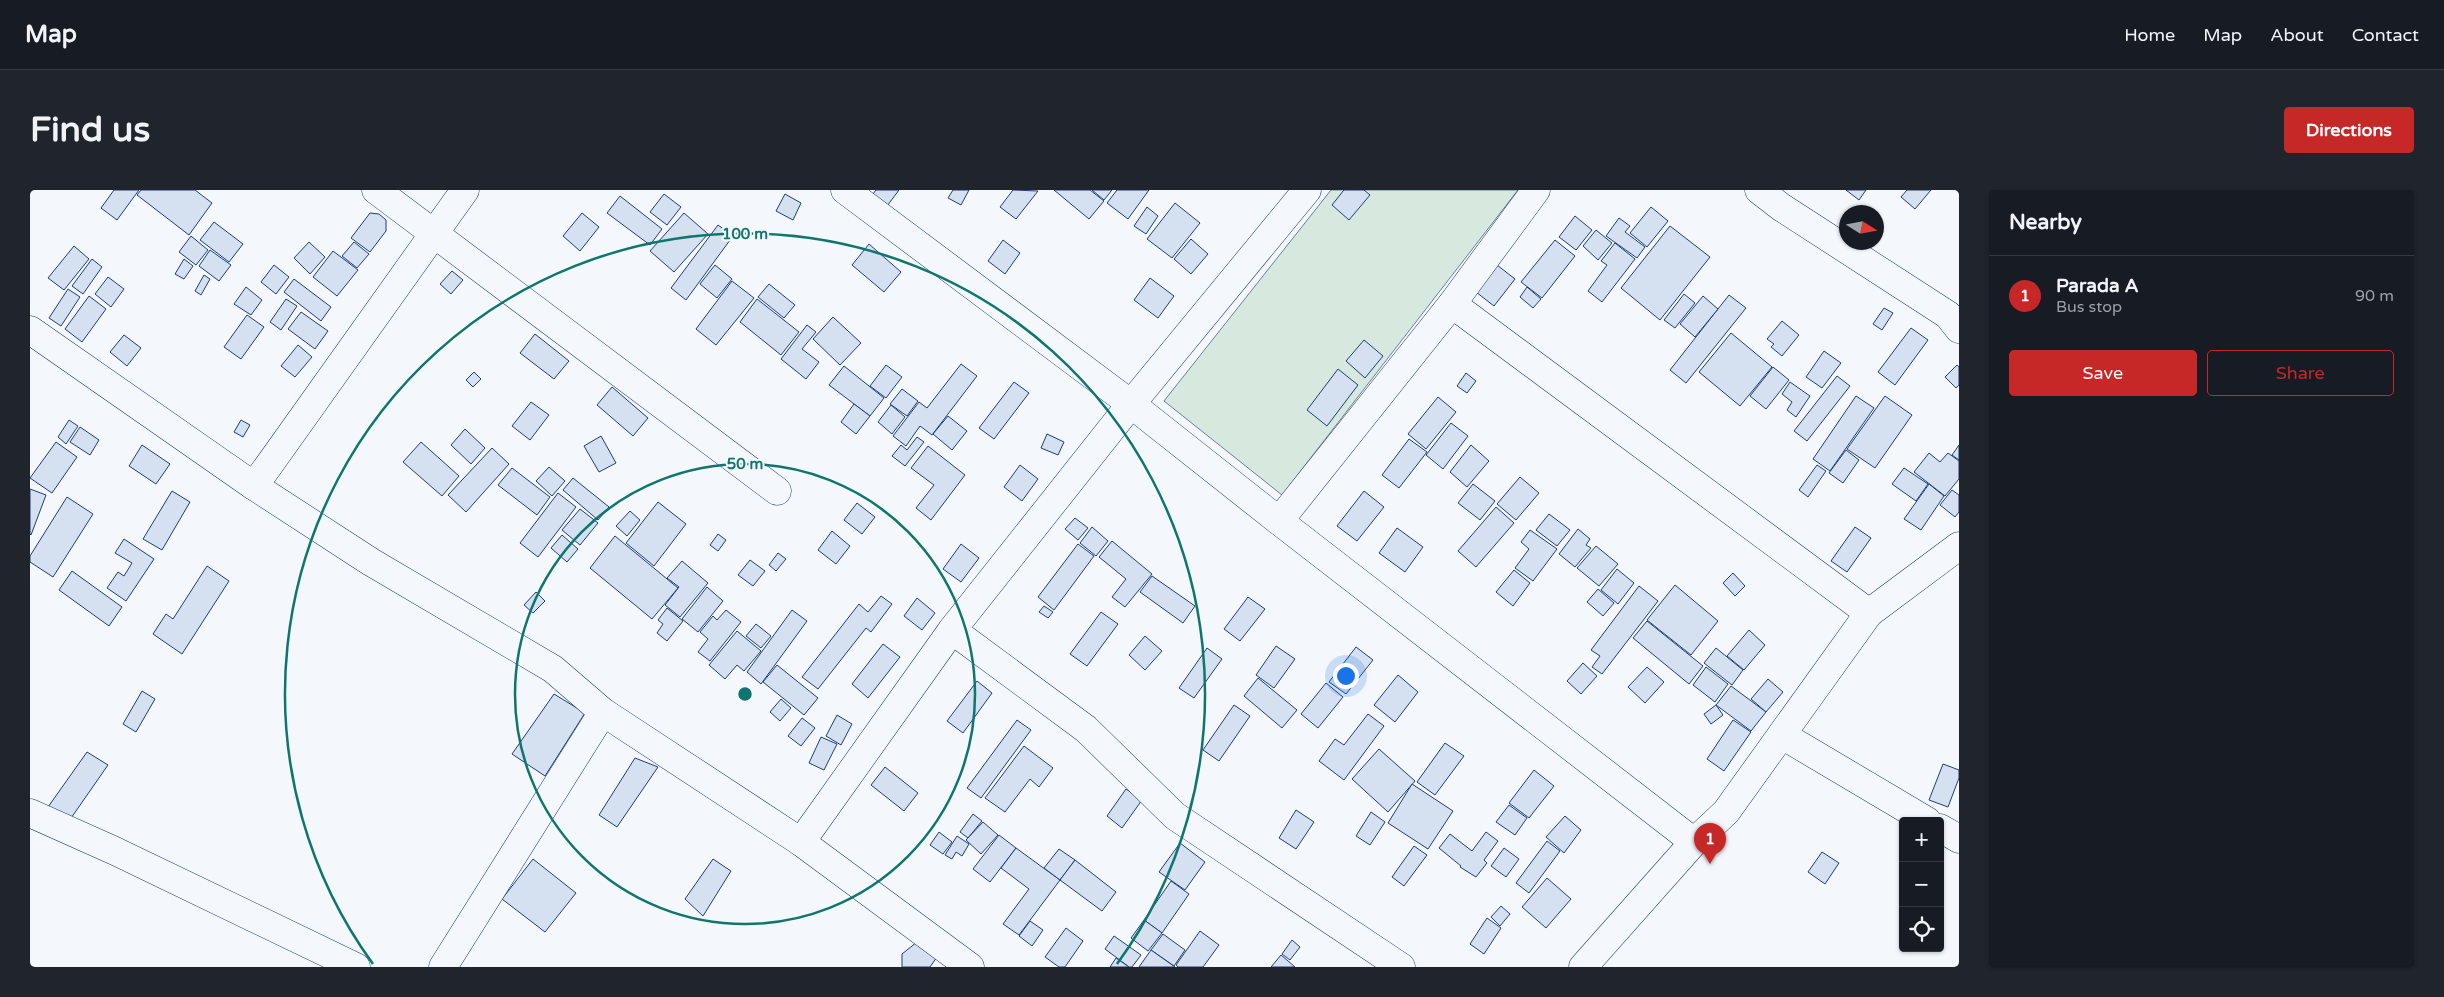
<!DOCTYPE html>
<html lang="en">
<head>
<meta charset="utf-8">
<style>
	body { margin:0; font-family:"Varela Round",sans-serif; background:#20242c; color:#f1f3f6 }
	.controls { position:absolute; right:15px; bottom:15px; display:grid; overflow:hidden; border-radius:5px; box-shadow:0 1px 4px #0004 }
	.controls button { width:45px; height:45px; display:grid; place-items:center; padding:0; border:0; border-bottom:1px solid #363941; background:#171b24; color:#f1f3f6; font:25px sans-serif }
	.compass { position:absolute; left:1809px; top:15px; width:45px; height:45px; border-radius:50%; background:#171b24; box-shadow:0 1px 4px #0004; rotate:101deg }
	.you { position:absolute; left:1315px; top:485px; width:18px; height:18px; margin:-12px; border:4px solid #fff; border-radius:50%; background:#1a73e8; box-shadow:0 0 0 8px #1a73e833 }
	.badge { display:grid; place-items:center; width:32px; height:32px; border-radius:50%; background:#c62828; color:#fff; font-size:16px; font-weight:700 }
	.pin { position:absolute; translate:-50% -41px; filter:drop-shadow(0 1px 2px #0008) }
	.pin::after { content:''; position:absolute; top:26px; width:18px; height:15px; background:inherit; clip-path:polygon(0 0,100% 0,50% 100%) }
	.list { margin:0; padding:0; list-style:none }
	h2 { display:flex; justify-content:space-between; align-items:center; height:65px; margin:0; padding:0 20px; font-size:21px }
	h2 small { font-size:16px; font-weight:400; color:#9ea1a6 }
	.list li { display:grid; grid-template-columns:32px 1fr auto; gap:15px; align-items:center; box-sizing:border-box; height:80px; padding:0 20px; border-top:1px solid #363941 }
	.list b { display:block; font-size:19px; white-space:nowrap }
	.list p { margin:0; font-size:16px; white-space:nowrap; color:#9ea1a6 }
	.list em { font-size:16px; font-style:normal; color:#9ea1a6 }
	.actions { display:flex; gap:10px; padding:15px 20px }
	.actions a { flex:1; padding:11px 0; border:1px solid #c62828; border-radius:5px; text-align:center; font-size:18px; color:#c62828 }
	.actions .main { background:#c62828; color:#fff }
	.icon { flex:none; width:28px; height:28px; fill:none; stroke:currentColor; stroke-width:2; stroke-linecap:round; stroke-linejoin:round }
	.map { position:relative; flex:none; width:1929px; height:777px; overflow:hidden; border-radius:5px }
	header { display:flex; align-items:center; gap:30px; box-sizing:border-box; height:70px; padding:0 25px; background:#171b24; border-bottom:1px solid #363941 }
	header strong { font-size:24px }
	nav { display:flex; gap:28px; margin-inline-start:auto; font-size:18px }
	.intro { display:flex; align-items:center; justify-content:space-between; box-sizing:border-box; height:120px; padding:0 30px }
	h1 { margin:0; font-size:35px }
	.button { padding:12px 22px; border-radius:5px; background:#c62828; color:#fff; font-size:18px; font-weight:700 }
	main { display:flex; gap:30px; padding:0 30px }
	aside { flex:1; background:#171b24; border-radius:5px; box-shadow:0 1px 4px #0004 }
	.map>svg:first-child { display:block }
	.green { fill:#d7e8df; stroke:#687fa3 }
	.building { fill:#d5e0f0; stroke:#1d3f73 }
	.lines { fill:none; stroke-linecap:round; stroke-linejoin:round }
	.street-casing { stroke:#1d3f73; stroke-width:29 }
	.street { stroke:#f4f7fb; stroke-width:28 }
	.ring { fill:none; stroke:#0f766e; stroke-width:2.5 }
	.centre { fill:#0f766e; stroke:#f4f7fb; stroke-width:2.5 }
	.ring-label { font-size:15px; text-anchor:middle; font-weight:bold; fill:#0f766e; stroke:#f4f7fb; stroke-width:4; stroke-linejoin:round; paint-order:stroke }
</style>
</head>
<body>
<header>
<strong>Map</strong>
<nav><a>Home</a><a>Map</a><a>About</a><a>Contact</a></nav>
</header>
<div class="intro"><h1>Find us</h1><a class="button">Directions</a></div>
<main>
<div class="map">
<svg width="1929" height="777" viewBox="0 0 1929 777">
	<rect width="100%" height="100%" fill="#f4f7fb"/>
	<path class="green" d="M1301,0H1488L1252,305L1134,211Z"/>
	<g class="building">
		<path d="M84,0H109L87,30L71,18Z"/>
		<path d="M111,0H165L182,13L159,45L107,5Z"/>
		<path d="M846,0H869L857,16L843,4Z"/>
		<path d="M923,0H939L931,15L918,8Z"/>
		<path d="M983,0L1008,1L986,29L970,17Z"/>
		<path d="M1024,0H1060L1074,11L1059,29Z"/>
		<path d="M1062,0H1082L1074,10Z"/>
		<path d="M1087,0H1119L1098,29L1077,13Z"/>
		<path d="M1314,0H1334L1340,5L1319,30L1302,15Z"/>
		<path d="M1816,0H1836L1829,10Z"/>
		<path d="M1877,0H1901L1885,19L1871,7Z"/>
		<path d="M634,4L651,17L637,35L620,22Z"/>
		<path d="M755,4L771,13L763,30L746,21Z"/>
		<path d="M590,6L632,39L620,55L577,23Z"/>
		<path d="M1145,13L1170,33L1142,68L1117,49Z"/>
		<path d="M1117,17L1128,26L1116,44L1104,36Z"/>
		<path d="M1621,17L1638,31L1617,57L1600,43Z"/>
		<path d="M340,23L349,24L356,30V41L340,62L321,48Z"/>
		<path d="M552,23L569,37L550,61L533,46Z"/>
		<path d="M654,23L678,44L644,82L620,61Z"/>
		<path d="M1545,26L1562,40L1546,60L1529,47Z"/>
		<path d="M1589,28L1600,36L1595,42L1615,57L1607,68L1576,46Z"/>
		<path d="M184,32L213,54L199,72L170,50Z"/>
		<path d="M688,35L703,46L656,110L641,98Z"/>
		<path d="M1640,36L1680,67L1630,130L1591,98Z"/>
		<path d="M1566,40L1582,53L1568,70L1553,56Z"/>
		<path d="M161,46L178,60L166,75L149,62Z"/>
		<path d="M1161,49L1178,64L1161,84L1144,69Z"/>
		<path d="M973,50L990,63L975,84L958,71Z"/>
		<path d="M1525,50L1545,66L1512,108L1491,92Z"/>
		<path d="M279,52L295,67L280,84L264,68Z"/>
		<path d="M324,52L339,64L327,78L312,66Z"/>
		<path d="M1585,53L1605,69L1572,112L1558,101L1577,75L1571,71Z"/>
		<path d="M839,54L871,82L854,102L822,75Z"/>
		<path d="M44,56L59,69L34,100L18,88Z"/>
		<path d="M180,60L201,75L189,91L169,76Z"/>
		<path d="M303,61L328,80L307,106L283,87Z"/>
		<path d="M62,69L72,77L53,104L42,96Z"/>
		<path d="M154,69L163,76L154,89L145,84Z"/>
		<path d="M244,75L259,87L246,104L231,92Z"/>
		<path d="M685,75L702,89L687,108L670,94Z"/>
		<path d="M1467,75L1485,89L1464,116L1446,102Z"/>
		<path d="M422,81L433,90L421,104L410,94Z"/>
		<path d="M174,85L180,89L171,105L165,101Z"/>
		<path d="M78,87L94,99L81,117L65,104Z"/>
		<path d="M1120,88L1144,106L1128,128L1104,110Z"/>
		<path d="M264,89L301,117L291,131L254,102Z"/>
		<path d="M702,91L724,108L686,155L666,139Z"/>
		<path d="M739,94L765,115L754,128L728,107Z"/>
		<path d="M216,97L232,110L221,125L204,114Z"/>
		<path d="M1497,97L1511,109L1503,118L1490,107Z"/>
		<path d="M38,99L50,107L31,136L19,128Z"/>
		<path d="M1654,104L1665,113L1645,138L1634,130Z"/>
		<path d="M1699,105L1716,118L1656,193L1640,180Z"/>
		<path d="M59,106L76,119L52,152L35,139Z"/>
		<path d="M1673,106L1688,119L1665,147L1650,134Z"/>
		<path d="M256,109L267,116L251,140L240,132Z"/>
		<path d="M727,109L769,142L751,165L710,132Z"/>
		<path d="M1854,118L1863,123L1852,140L1843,134Z"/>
		<path d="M271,122L298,141L285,159L258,139Z"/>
		<path d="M217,125L234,137L211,169L194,157Z"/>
		<path d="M803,127L831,153L810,175L783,149Z"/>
		<path d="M1752,131L1769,145L1752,166L1741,157L1744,154L1737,149Z"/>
		<path d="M777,135L786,142L772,159L789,172L776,189L751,169Z"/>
		<path d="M1881,138L1898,150L1865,195L1848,182Z"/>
		<path d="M1701,143L1742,177L1710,216L1669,182Z"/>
		<path d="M505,144L539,171L524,189L490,163Z"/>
		<path d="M94,145L111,158L97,176L80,162Z"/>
		<path d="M1334,150L1353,166L1335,188L1316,171Z"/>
		<path d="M268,155L282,167L265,187L251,176Z"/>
		<path d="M1794,161L1811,173L1792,198L1776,187Z"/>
		<path d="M931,174L947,186L902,245L890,236L876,256L863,246L889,212L897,218Z"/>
		<path d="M856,175L872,187L856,208L840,196Z"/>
		<path d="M1927,175L1929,177V195L1926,198L1915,187Z"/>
		<path d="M814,176L854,208L840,226L799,195Z"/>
		<path d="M1743,177L1759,190L1736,219L1720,206Z"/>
		<path d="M1308,179L1328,195L1297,236L1277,220Z"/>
		<path d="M444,182L451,189L443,197L436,190Z"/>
		<path d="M1436,183L1446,191L1437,203L1427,196Z"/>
		<path d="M1807,186L1820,196L1777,251L1764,241Z"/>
		<path d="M984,192L999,203L964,249L949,238Z"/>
		<path d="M1760,192L1780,206L1766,227L1757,220L1762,212L1752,204Z"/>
		<path d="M582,197L618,228L603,246L567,215Z"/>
		<path d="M872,199L888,211L877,226L860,214Z"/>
		<path d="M1826,206L1844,218L1800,281L1783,269Z"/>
		<path d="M1855,206L1882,225L1845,278L1817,259Z"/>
		<path d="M1408,207L1426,222L1396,259L1378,244Z"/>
		<path d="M501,212L519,225L500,250L482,236Z"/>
		<path d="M824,214L840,226L826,244L811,232Z"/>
		<path d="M861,215L875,227L862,244L848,232Z"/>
		<path d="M918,226L937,241L922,260L903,244Z"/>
		<path d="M39,230L48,236L36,254L28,247Z"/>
		<path d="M211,230L220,235L213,247L204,242Z"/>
		<path d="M1421,233L1438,246L1413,279L1396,265Z"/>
		<path d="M50,237L69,250L60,265L40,252Z"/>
		<path d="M435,239L455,258L441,274L421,255Z"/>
		<path d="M1017,244L1034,252L1028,265L1011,258Z"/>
		<path d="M571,246L586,273L569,282L554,256Z"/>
		<path d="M887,247L894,252L875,276L862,266L871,255L877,260Z"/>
		<path d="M1379,249L1397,262L1369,298L1352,285Z"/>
		<path d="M26,252L47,267L22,303L0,288Z"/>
		<path d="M391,252L429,286L412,306L373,272Z"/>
		<path d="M112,255L140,274L126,294L99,276Z"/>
		<path d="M1441,255L1459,271L1437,297L1420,282Z"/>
		<path d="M1929,255V270L1922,265Z"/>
		<path d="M898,256L935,285L901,330L886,318L904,295L881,278Z"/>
		<path d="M462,258L479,274L436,322L418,305Z"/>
		<path d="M1816,260L1829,270L1813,293L1799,283Z"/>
		<path d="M1899,263L1910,272L1918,263L1929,271V289L1915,306L1884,282Z"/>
		<path d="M990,275L1008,289L992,311L974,297Z"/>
		<path d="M1787,275L1796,281L1778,307L1769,300Z"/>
		<path d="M519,277L535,291L522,306L506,291Z"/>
		<path d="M482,278L520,307L507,325L468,295Z"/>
		<path d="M1874,278L1898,294L1886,311L1862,294Z"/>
		<path d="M1490,287L1509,303L1486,330L1467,314Z"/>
		<path d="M543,288L579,317L568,330L533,300Z"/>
		<path d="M1443,294L1465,311L1450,330L1428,313Z"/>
		<path d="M1899,294L1914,306L1891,340L1874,329Z"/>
		<path d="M0,299L16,305L1,345L0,344Z"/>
		<path d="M1922,300L1929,305V322L1925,327L1910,315Z"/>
		<path d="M142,301L160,312L132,360L113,349Z"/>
		<path d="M1334,301L1354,317L1327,351L1307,336Z"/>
		<path d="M528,303L546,317L508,367L490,353Z"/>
		<path d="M37,307L63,324L23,387L0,372V366Z"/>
		<path d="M628,312L656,334L624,376L596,353Z"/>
		<path d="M827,313L845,327L832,344L814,330Z"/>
		<path d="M1466,317L1484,333L1446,377L1428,361Z"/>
		<path d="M550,319L568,333L550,355L532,340Z"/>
		<path d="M600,321L610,330L597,346L586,336Z"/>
		<path d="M1519,324L1540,340L1527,356L1506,340Z"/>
		<path d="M1045,328L1058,338L1048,350L1035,339Z"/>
		<path d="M1062,337L1078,351L1066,366L1050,353Z"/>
		<path d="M1825,337L1841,348L1817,382L1801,371Z"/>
		<path d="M1367,338L1393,357L1375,382L1349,363Z"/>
		<path d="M1548,339L1560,349L1556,355L1561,358L1545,377L1529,364Z"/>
		<path d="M1500,340L1527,359L1503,391L1485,378L1499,359L1491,352Z"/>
		<path d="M802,341L820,356L806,374L788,360Z"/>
		<path d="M688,344L696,350L688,361L680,355Z"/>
		<path d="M532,345L548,359L537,372L521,358Z"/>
		<path d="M585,346L648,398L622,429L560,378Z"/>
		<path d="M94,349L124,369L96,411L77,398L88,382L94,386L102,373L85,363Z"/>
		<path d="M1082,351L1122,384L1095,417L1082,407L1096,389L1069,367Z"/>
		<path d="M931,354L949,368L931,392L913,379Z"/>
		<path d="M1048,354L1064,366L1024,420L1008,407Z"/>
		<path d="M1566,356L1588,374L1569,396L1547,378Z"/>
		<path d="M748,363L756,369L746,381L739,375Z"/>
		<path d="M720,370L735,381L723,396L708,385Z"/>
		<path d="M652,371L678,393L650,427L635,415L649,397L637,388Z"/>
		<path d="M177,376L199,391L152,464L123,444L136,424L143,429Z"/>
		<path d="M1587,379L1604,393L1588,414L1571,400Z"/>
		<path d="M1484,380L1500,393L1483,416L1466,402Z"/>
		<path d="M42,381L92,417L79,436L29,400Z"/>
		<path d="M1703,383L1715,396L1705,406L1693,393Z"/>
		<path d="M1122,386L1165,416L1153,433L1110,402Z"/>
		<path d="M1645,395L1688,431L1661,465L1617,430Z"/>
		<path d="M1609,396L1628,411L1572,484L1562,477L1570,466L1561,460Z"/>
		<path d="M677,397L693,411L668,442L652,429Z"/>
		<path d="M1568,399L1584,413L1573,426L1557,412Z"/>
		<path d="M506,402L515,411L503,423L494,415Z"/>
		<path d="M851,406L862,414L841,442L836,438L788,499L772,487L829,414L838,422Z"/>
		<path d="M1218,407L1235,419L1210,451L1194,439Z"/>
		<path d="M887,408L905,423L892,440L874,426Z"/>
		<path d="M1014,416L1023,422L1018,428L1009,422Z"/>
		<path d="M637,418L653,431L637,451L627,443L633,434L628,430Z"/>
		<path d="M696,420L711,432L680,471L668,462L678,449L670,442L683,426L687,430Z"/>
		<path d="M762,420L777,431L731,494L717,482Z"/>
		<path d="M1071,422L1088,434L1057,476L1040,464Z"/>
		<path d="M1617,431L1673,476L1659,494L1603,448Z"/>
		<path d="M726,434L741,446L731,458L716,446Z"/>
		<path d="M1719,440L1735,455L1714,480L1697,466Z"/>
		<path d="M707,441L731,461L714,481L707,475L695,489L679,475Z"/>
		<path d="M1115,446L1132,461L1115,480L1099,465Z"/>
		<path d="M853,454L870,467L838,508L822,494Z"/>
		<path d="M1246,456L1265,469L1244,498L1226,485Z"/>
		<path d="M1326,457L1343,470L1316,504L1299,492Z"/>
		<path d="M1177,458L1192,469L1164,508L1149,498Z"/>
		<path d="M1686,458L1713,480L1702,495L1674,473Z"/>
		<path d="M1553,473L1567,486L1551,504L1537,491Z"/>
		<path d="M747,475L788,508L774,525L733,492Z"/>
		<path d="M1617,477L1634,492L1615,513L1598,497Z"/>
		<path d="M1676,477L1698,494L1685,512L1663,495Z"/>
		<path d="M1368,485L1388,502L1365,532L1344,515Z"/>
		<path d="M1228,488L1267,520L1252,538L1214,506Z"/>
		<path d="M1738,489L1753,502L1736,522L1721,509Z"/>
		<path d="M947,491L962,503L933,543L917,531Z"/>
		<path d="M1296,493L1313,507L1288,538L1271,524Z"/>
		<path d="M1701,496L1736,522L1721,541L1686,515Z"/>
		<path d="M112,501L125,509L106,542L93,534Z"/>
		<path d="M524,504L555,523L515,586L482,564Z"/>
		<path d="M751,509L761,518L750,531L740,522Z"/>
		<path d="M1204,515L1220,526L1189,571L1173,560Z"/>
		<path d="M1686,515L1693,525L1681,534L1674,524Z"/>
		<path d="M1338,524L1354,536L1314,590L1289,571L1305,549L1314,555Z"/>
		<path d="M807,525L822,534L811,555L796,546Z"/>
		<path d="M772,528L785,538L771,556L758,546Z"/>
		<path d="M987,530L1001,540L951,608L937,598Z"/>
		<path d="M1703,530L1721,542L1694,581L1677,569Z"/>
		<path d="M791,547L807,554L794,580L779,573Z"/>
		<path d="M1415,553L1434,566L1405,605L1387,592Z"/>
		<path d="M994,556L1023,578L1009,597L1000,589L975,622L955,608Z"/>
		<path d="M1349,559L1385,591L1358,622L1322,589Z"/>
		<path d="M57,562L78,575L39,631L18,617Z"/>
		<path d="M605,568L628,577L587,637L569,625Z"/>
		<path d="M1913,574L1929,580V588L1918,617L1899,610Z"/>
		<path d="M855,577L888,603L874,621L841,595Z"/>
		<path d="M1504,580L1524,596L1499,628L1479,613Z"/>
		<path d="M1382,594L1423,621L1398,659L1358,633Z"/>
		<path d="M1096,599L1112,610L1092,638L1077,626Z"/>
		<path d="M1479,615L1497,628L1485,645L1466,632Z"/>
		<path d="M1266,620L1284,632L1266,659L1249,648Z"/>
		<path d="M1341,622L1355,632L1340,655L1326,646Z"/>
		<path d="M943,624L952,631L938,648L930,642Z"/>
		<path d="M1535,626L1551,640L1534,663L1516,647Z"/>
		<path d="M953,632L968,645L951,664L936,650Z"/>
		<path d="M909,642L922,652L913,664L900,655Z"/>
		<path d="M1456,642L1468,651L1454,670L1457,673L1446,687L1430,677L1431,676L1409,658L1420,644L1442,661Z"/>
		<path d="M969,645L986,658L960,692L943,679Z"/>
		<path d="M927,646L939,654L932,666L926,662L922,669L915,665Z"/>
		<path d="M1517,651L1530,661L1499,703L1486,693Z"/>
		<path d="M1150,653L1175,672L1155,700L1129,682Z"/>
		<path d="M1384,656L1397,665L1374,696L1362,687Z"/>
		<path d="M986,658L1030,690L989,745L973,734L999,699L971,678Z"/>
		<path d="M1474,658L1489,669L1476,687L1461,676Z"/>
		<path d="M1029,659L1045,670L1030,690L1014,678Z"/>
		<path d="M1792,662L1809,673L1795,694L1778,682Z"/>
		<path d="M503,669L546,703L515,742L472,709Z"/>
		<path d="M683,669L701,681L673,726L655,709Z"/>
		<path d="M1045,670L1086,702L1072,721L1030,690Z"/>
		<path d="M1517,688L1541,709L1516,738L1492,717Z"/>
		<path d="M1141,691L1159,704L1132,743L1114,730Z"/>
		<path d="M1471,716L1480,724L1470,736L1461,727Z"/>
		<path d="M1457,728L1471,738L1454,764L1440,754Z"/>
		<path d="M1114,730L1132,743L1118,761L1101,748Z"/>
		<path d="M1000,731L1013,740L1002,756L989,746Z"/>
		<path d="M1036,738L1053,751L1035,777H1029L1015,767Z"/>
		<path d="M1170,741L1189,755L1173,777H1148L1146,775Z"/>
		<path d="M1133,744L1155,760L1144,776L1121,760Z"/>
		<path d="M1084,746L1111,765L1102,777H1099L1075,759Z"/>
		<path d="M892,748L909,764L900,777H872V764Z"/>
		<path d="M1262,750L1270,757L1260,770L1252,764Z"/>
		<path d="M1121,760L1145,777H1109Z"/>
		<path d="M1251,765L1265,777H1241Z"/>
		<path d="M1086,768L1099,777H1080Z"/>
	</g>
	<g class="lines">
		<defs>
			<g id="street">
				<path d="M346,0L747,301"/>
				<path d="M815,0L1101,214L1249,331L1664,652"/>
				<path d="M1729,0L1751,17L1918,125L1929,139"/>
				<path d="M1422,114L1839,423"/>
				<path d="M0,140L224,296L341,372L523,479L573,522L771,652L940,777"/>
				<path d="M224,296L435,0"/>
				<path d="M1249,331L1422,114L1506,0"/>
				<path d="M922,440L1056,539L1145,626L1371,777"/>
				<path d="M1752,545L1897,631"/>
				<path d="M0,623L85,661L326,777"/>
				<path d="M1910,638L1929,649"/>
				<path d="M771,652L922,440L1101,214L1277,0"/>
				<path d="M413,777L573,522"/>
				<path d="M1553,777L1664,652L1696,622L1839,423L1929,356"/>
			</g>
		</defs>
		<use href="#street" class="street-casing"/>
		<use href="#street" class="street"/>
	</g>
	<g class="ring">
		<circle cx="715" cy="504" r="230"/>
		<path d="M343 774A460 460 0 1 1 1087 774"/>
	</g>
	<circle cx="715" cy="504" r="8" class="centre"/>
	<g class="ring-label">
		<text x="715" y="49">100 m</text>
		<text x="715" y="279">50 m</text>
	</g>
</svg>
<div class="controls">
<button>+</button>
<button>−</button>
<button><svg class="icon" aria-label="locate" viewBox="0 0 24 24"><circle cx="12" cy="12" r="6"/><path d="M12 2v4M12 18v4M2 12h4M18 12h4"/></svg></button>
</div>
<svg class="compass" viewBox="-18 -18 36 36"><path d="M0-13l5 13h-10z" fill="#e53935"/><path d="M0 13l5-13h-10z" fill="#9ea1a6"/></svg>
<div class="you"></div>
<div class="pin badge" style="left:1680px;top:674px">1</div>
</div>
<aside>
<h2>Nearby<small></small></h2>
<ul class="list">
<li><span class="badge">1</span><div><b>Parada A</b><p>Bus stop</p></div><em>90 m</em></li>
</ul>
<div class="actions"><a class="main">Save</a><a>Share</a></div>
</aside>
</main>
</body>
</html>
